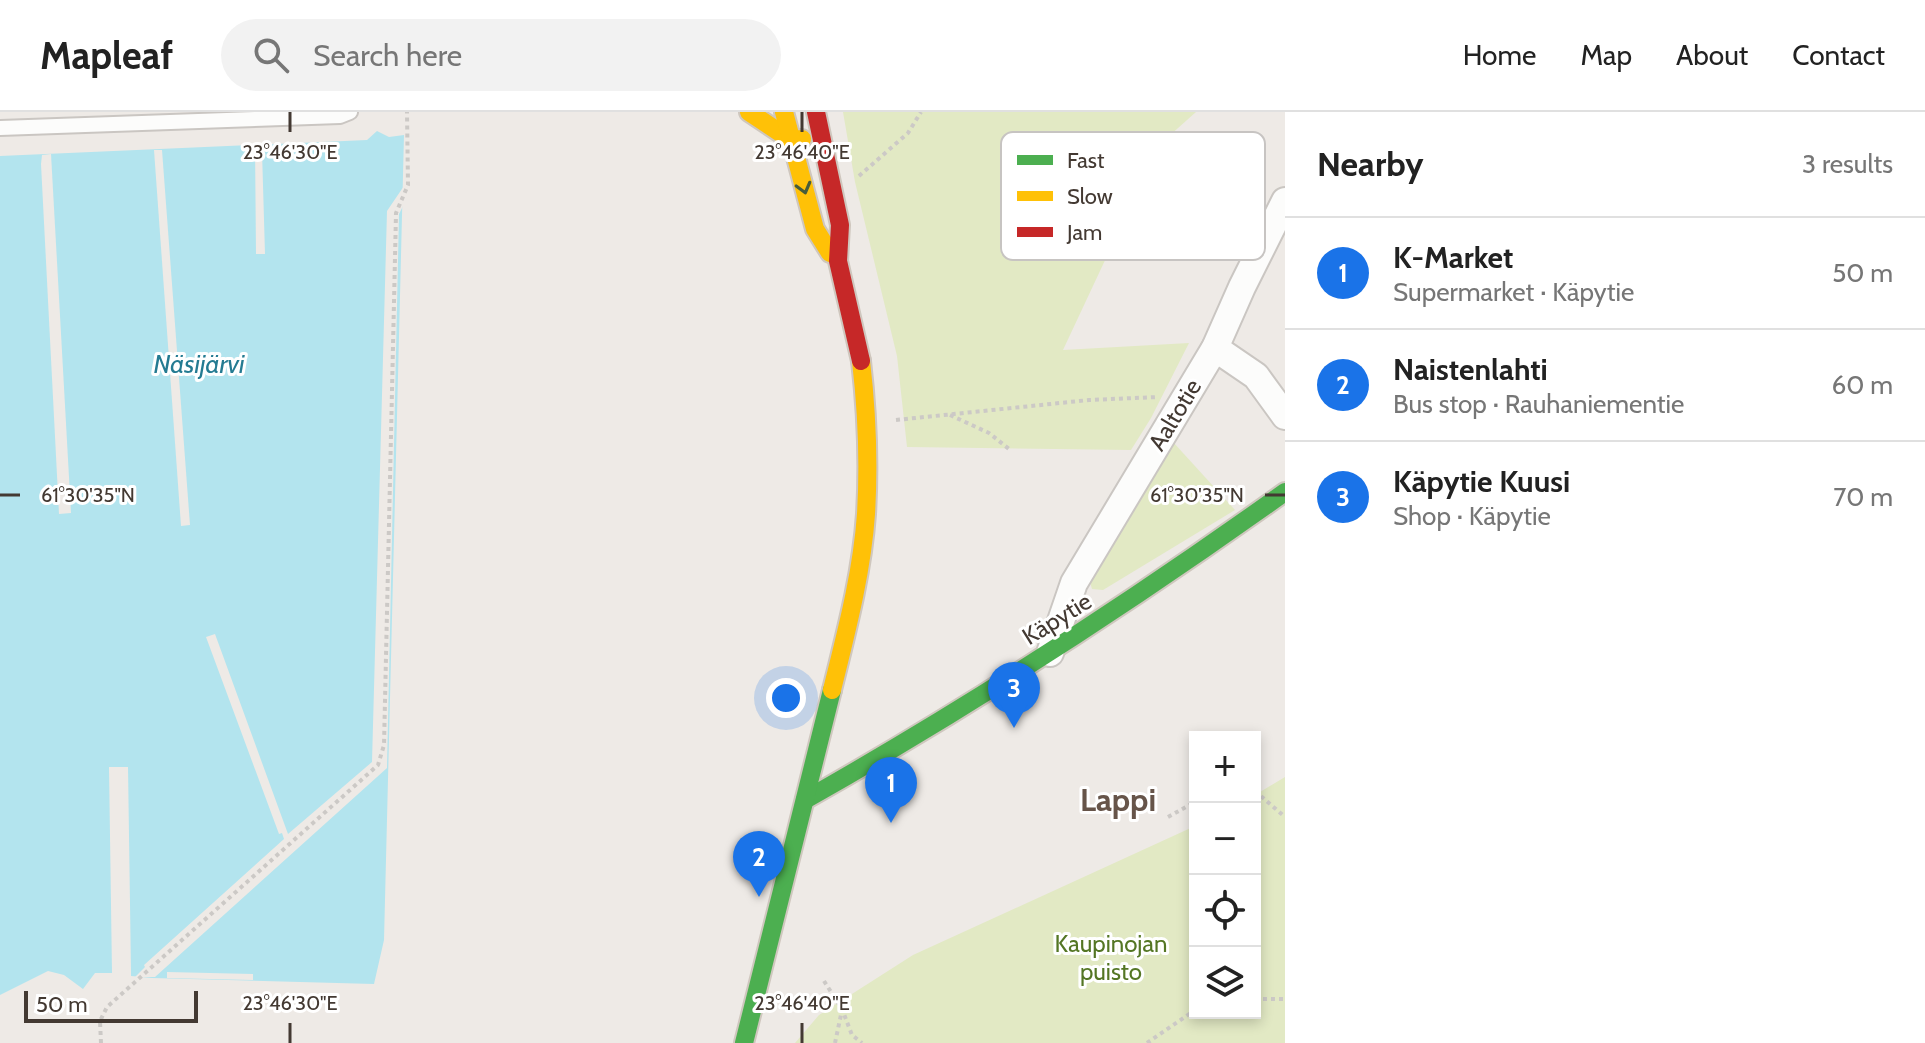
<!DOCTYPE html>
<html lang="en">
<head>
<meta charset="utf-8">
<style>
	body { margin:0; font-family:Cabin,sans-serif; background:#f2f2f2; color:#222 }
	.controls { position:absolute; right:24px; bottom:24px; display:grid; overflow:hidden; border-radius:0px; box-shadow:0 4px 12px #0003 }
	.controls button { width:72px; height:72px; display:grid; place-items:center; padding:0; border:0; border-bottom:2px solid #e0e0e0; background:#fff; color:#222; font:40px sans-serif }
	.scale { position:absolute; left:24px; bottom:20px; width:174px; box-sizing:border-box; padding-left:8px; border:4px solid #433932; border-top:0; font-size:22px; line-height:28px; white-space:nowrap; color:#433932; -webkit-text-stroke:6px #fff; paint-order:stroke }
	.you { position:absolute; left:786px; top:586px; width:28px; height:28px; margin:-20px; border:6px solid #fff; border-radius:50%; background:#1a73e8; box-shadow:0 0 0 12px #1a73e833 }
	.badge { display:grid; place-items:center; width:52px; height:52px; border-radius:50%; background:#1a73e8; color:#fff; font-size:26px; font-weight:700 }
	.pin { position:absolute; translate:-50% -66px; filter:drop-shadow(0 2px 4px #0008) }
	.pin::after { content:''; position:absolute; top:42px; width:28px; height:24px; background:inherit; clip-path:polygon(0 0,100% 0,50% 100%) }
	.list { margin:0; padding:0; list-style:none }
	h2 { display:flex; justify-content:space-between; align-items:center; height:104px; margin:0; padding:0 32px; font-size:34px }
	h2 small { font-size:26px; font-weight:400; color:#767676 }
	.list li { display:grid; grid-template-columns:52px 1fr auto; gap:24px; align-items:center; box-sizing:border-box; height:112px; padding:0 32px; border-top:2px solid #e0e0e0 }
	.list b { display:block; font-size:30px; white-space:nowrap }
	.list p { margin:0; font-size:26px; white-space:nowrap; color:#767676 }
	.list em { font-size:26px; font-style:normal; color:#767676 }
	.icon { flex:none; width:44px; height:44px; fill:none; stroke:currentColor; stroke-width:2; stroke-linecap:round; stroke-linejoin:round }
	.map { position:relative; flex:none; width:1285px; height:931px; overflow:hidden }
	header { display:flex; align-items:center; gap:48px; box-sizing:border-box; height:112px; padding:0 40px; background:#fff; border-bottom:2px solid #e0e0e0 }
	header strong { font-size:38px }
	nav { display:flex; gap:44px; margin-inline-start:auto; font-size:28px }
	.search { width:560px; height:72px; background:#f2f2f2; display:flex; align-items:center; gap:20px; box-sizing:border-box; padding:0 28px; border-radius:44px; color:#767676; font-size:30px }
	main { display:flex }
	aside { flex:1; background:#fff }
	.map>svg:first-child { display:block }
	.green { fill:#e2e9c4 }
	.water { fill:#b3e4ee }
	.pier { fill:#eeeae6 }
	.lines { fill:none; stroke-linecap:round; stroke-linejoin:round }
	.lane-casing { stroke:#cac6c2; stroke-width:18 }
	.street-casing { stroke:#cac6c2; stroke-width:30 }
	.fast-casing { stroke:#cfc7be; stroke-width:22 }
	.slow-casing { stroke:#cfc7be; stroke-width:22 }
	.jam-casing { stroke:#cfc7be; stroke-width:22 }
	.path { stroke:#ccc9c6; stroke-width:4; stroke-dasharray:4 4; stroke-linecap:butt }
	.lane { stroke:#fcfcfb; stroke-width:14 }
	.street { stroke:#fcfcfb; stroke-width:26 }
	.fast { stroke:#4caf50; stroke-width:18 }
	.slow { stroke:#ffc107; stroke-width:18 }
	.jam { stroke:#c62828; stroke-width:18 }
	.oneway { stroke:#465c3b }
	.ticks { fill:none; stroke:#433932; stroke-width:3 }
	.labels { text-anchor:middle; stroke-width:6; stroke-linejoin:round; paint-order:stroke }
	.street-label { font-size:24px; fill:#433932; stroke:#fff }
	.park-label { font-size:24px; fill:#547624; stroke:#fff }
	.water-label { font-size:26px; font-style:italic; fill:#247b92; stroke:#fff }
	.district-label { font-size:32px; font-weight:bold; fill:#665449; stroke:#fff }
	.key { fill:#fff; stroke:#c7c4c2; stroke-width:2 }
	.key-label { font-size:22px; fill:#433932 }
	.ticks-label { font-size:20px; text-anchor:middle; fill:#433932; stroke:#fff; stroke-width:6; stroke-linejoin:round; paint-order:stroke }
</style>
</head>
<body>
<header>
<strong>Mapleaf</strong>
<div class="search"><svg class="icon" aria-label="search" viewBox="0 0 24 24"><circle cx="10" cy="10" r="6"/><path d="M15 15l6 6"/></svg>Search here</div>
<nav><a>Home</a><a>Map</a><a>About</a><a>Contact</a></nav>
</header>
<main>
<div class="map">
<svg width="1285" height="931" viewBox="0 0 1285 931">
	<rect width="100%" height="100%" fill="#eeeae6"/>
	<g class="green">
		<path d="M843,0H1196L1159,33L1063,238L1189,231L1151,306L1131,338L907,335L897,244L855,70Z"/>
		<path d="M1173,330L1235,398L1103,478L1092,477L1089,467Z"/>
		<path d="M1285,665V931H795L819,903L913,843L1195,714V901H1255V683Z"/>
	</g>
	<path class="water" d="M377,19L389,25L404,23L384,828L374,872L152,866L131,864V861H95L83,877L64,863L48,859L0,883V44L367,28Z"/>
	<g class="pier">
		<path d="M255,33H260V39H262L265,142H256Z"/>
		<path d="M154,38H162L190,413L181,414Z"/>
		<path d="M51,42L71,401L59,402L41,52L42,43Z"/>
		<path d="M406,71L405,90L399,102L387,656L155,865H135L145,855L144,853L284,727L282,721L279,722L206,525L215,522L288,722L372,650L387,99Z"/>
		<path d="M109,655H128L131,861H112Z"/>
		<path d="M167,860L253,862V868L167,866Z"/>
	</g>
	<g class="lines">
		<defs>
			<path id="lane" d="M0,16L340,4L350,0"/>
			<g id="street">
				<path d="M1215,236L1256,264L1285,304"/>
				<path d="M1050,541L1074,471L1215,236L1242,175L1285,89"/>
			</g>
			<g id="fast">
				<path d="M805,688C971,594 1130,491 1285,380"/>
				<path d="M744,931L832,578"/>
			</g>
			<g id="slow">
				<path d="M749,0L791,28L802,27"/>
				<path d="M784,0L815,117L830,141"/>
				<path d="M832,578C846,521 862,461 866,402C869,351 867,300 861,249"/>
			</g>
			<path id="jam" d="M816,0L840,113L838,149L861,249"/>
		</defs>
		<use href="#lane" class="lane-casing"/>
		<use href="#street" class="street-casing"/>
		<use href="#fast" class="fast-casing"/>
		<use href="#slow" class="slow-casing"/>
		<use href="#jam" class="jam-casing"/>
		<g class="path">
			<path d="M859,64L908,21L921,0"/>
			<path d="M950,303L989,321L1009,337"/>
			<path d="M896,308L1089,288L1158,285"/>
			<path d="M1255,679L1285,705"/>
			<path d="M1168,705L1195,690"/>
			<path d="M824,869L842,897L852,923L862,931"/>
			<path d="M1255,887H1285"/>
			<path d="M101,931L100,909L107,895L378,653L384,633L396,101L408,73L407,0"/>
			<path d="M835,931L842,898"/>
			<path d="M1147,931L1195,898"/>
		</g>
		<use href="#lane" class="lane"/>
		<use href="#street" class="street"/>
		<use href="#fast" class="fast"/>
		<use href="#slow" class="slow"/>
		<use href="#jam" class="jam"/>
	</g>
	<defs><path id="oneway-chevron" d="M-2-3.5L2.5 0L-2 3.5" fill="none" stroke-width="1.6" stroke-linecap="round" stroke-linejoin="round" transform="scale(2)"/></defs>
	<use class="oneway" href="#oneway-chevron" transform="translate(804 76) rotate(75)"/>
	<path class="ticks" d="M290,0V20M802,0V20M0,383H20M1265,383H1285M290,911V931M802,911V931"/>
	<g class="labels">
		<g class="street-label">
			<text transform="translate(1175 303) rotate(-59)" y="8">Aaltotie</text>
			<text transform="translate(1057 507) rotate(-32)" y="8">Käpytie</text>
		</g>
		<g class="park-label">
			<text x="1111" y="840">Kaupinojan<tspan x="1111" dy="28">puisto</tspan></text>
		</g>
		<g class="water-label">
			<text x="199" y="261">Näsijärvi</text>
		</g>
		<g class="district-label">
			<text x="1118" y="699">Lappi</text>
		</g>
	</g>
	<rect x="1001" y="20" width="264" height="128" rx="12" class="key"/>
	<rect x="1017" y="43" width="36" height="10" fill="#4caf50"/>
	<rect x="1017" y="79" width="36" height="10" fill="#ffc107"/>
	<rect x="1017" y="115" width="36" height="10" fill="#c62828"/>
	<g class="key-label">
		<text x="1067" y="56">Fast</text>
		<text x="1067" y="92">Slow</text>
		<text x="1067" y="128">Jam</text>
	</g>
	<g class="ticks-label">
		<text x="290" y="47">23°46'30"E</text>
		<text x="802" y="47">23°46'40"E</text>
		<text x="88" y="390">61°30'35"N</text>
		<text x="1197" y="390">61°30'35"N</text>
		<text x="290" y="898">23°46'30"E</text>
		<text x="802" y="898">23°46'40"E</text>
	</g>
</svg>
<div class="controls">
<button>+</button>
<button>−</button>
<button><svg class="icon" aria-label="locate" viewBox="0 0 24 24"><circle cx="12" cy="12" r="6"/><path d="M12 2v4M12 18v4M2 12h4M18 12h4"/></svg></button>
<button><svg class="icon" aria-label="layers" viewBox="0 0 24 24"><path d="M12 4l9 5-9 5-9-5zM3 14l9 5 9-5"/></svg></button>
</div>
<div class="scale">50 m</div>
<div class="you"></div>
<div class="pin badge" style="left:891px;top:711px">1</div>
<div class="pin badge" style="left:759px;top:785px">2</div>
<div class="pin badge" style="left:1014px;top:616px">3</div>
</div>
<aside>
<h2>Nearby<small>3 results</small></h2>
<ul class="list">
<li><span class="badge">1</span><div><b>K-Market</b><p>Supermarket · Käpytie</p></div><em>50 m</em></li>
<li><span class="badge">2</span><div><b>Naistenlahti</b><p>Bus stop · Rauhaniementie</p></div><em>60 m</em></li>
<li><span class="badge">3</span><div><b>Käpytie Kuusi</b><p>Shop · Käpytie</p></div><em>70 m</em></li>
</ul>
</aside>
</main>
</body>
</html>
